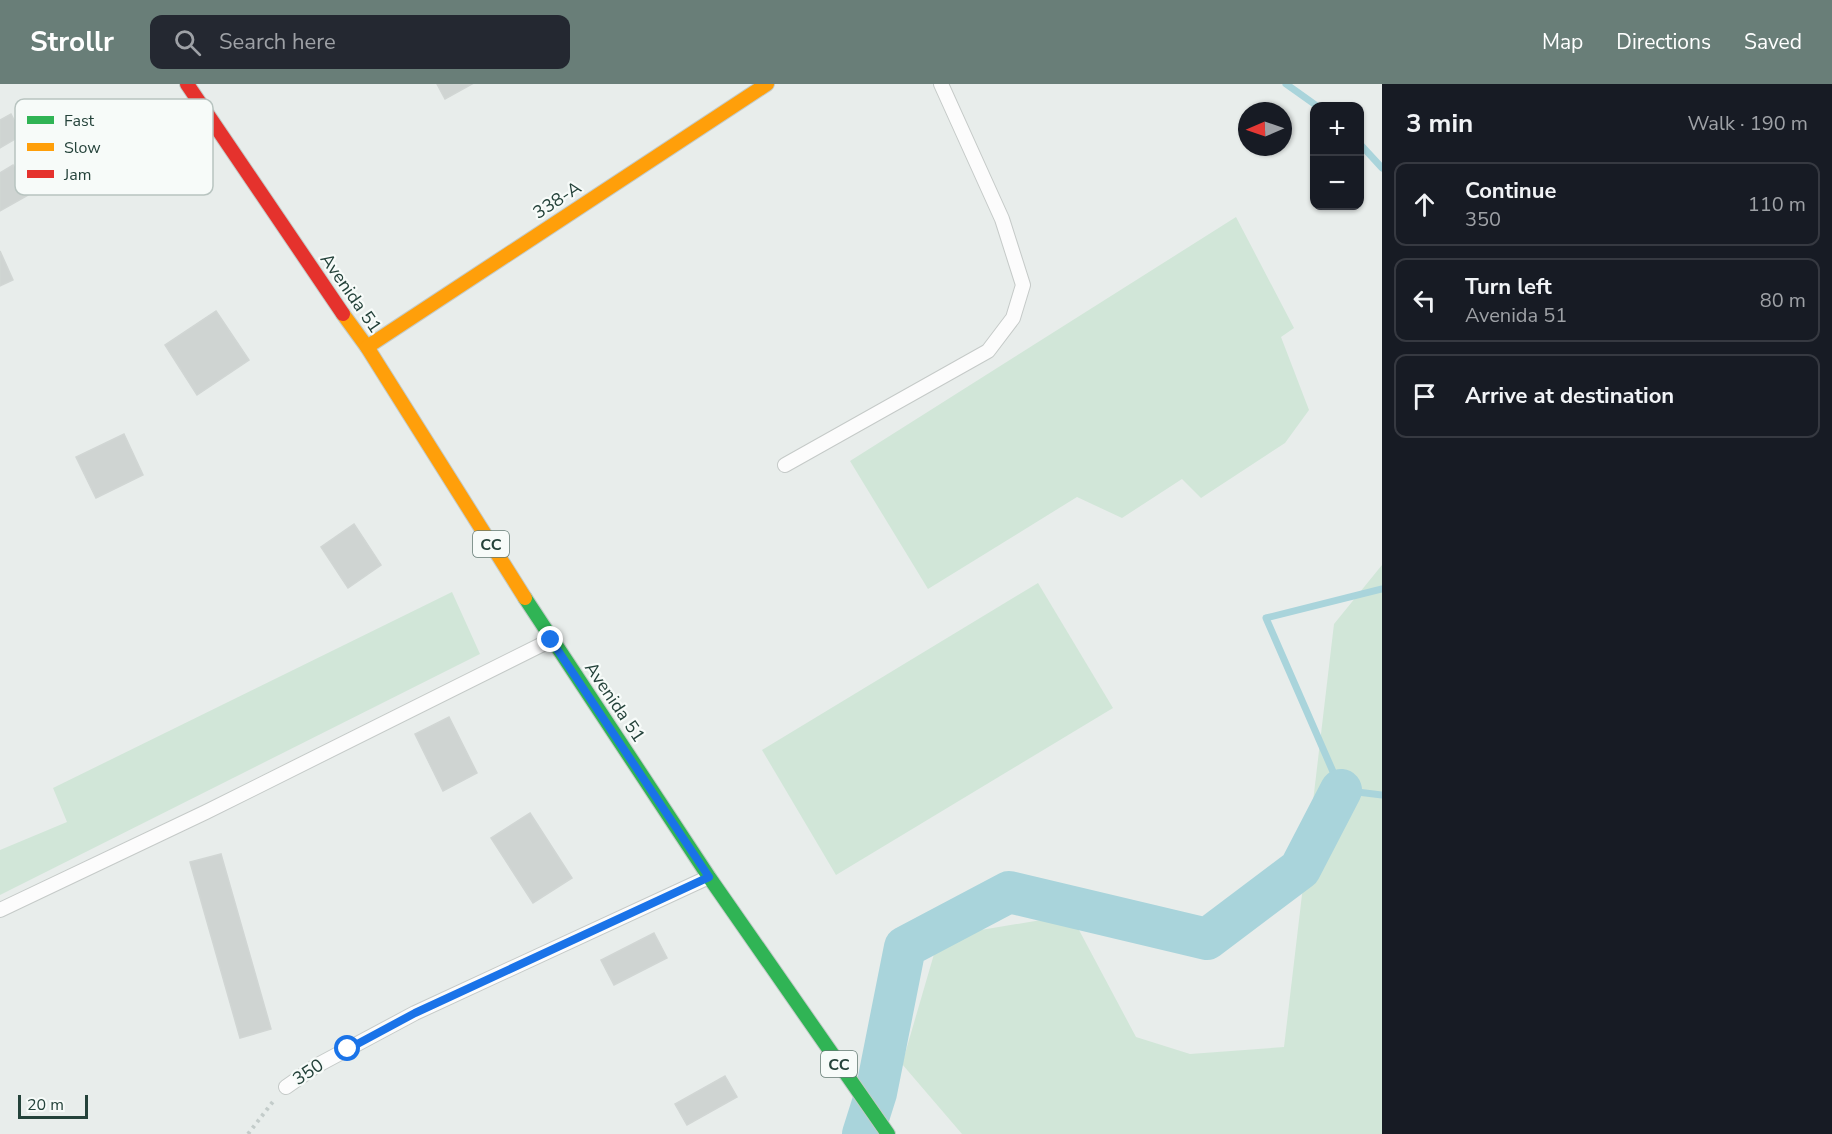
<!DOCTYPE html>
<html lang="en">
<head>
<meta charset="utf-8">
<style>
	body { margin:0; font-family:"Nunito Sans",sans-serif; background:#242831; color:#f1f3f6 }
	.controls { position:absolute; right:18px; top:18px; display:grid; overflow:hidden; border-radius:12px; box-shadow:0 2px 4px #0004 }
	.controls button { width:54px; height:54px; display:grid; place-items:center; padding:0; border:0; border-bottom:2px solid #363941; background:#171b24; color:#f1f3f6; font:30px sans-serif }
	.compass { position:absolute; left:1238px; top:18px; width:54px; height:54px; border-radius:50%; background:#171b24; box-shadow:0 2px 4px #0004; rotate:268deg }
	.scale { position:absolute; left:18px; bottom:15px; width:70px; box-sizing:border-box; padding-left:6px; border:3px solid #24423a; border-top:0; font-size:16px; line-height:21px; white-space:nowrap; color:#24423a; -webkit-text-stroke:4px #f7fbf9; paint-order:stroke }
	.stop { position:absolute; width:18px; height:18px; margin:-14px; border:4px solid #1a73e8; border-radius:50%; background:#fff }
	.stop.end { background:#1a73e8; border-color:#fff; box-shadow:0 2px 6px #0008 }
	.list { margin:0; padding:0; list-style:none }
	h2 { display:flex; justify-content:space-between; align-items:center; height:78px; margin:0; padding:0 24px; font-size:26px }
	h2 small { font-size:20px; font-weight:400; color:#9ea1a6 }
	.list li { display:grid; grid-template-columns:39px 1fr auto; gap:18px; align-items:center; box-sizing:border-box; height:84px; margin:0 12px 12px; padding:0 12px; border:2px solid #363941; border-radius:12px }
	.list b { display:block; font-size:22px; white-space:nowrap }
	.list p { margin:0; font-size:20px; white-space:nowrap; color:#9ea1a6 }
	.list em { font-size:20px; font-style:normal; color:#9ea1a6 }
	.icon { flex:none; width:33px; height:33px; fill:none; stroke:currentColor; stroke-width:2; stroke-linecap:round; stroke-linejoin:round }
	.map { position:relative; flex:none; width:1382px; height:1050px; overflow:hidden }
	header { display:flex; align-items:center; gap:36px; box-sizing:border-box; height:84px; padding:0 30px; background:#697e78; color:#fff }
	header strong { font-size:28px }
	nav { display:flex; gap:33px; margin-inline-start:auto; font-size:21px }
	.search { width:420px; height:54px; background:#242831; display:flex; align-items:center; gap:15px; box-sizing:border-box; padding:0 21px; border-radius:12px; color:#9ea1a6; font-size:22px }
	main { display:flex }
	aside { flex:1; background:#171b24 }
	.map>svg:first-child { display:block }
	.green { fill:#d1e6d8 }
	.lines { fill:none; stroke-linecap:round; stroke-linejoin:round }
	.stream { stroke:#a9d4db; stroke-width:7 }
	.river { stroke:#a9d4db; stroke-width:42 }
	.building { fill:#cfd4d2; stroke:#d1d6d4; stroke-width:1.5 }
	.lane-casing { stroke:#c5cac8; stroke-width:16 }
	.fast-casing { stroke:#c3cbc8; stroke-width:16 }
	.slow-casing { stroke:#c3cbc8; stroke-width:16 }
	.jam-casing { stroke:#c3cbc8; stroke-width:16 }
	.path { stroke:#c3ccca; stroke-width:4; stroke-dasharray:3 4.5; stroke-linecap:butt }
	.lane { stroke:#fcfcfc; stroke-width:14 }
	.fast { stroke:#30b455; stroke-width:14 }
	.slow { stroke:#ff9f0a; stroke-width:14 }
	.jam { stroke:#e5322d; stroke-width:14 }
	.route { stroke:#1a73e8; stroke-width:8 }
	.labels { text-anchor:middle; stroke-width:4.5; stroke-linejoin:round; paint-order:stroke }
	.shield { fill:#f7fbf9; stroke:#637a73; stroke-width:1.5 }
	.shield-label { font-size:16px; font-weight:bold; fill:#24423a }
	.street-label { font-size:18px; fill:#24423a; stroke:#f7fbf9 }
	.key { fill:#f7fbf9; stroke:#b8c4c0; stroke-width:1.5 }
	.key-label { font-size:16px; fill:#24423a }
</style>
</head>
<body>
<header>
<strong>Strollr</strong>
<div class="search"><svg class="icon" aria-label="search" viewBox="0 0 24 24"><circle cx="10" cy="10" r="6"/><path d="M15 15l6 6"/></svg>Search here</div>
<nav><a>Map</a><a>Directions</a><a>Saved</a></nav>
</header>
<main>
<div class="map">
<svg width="1382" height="1050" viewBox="0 0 1382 1050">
	<rect width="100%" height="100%" fill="#e8edeb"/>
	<g class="green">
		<path d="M1236,133L1294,244L1281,253L1309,326L1285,359L1201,414L1182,395L1122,434L1077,413L928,505L850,377Z"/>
		<path d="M1382,481V1050H962L902,980L939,853L1071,831L1136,953L1190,970L1284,963L1334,540Z"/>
		<path d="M1038,499L1113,624L836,791L762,666Z"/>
		<path d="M452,508L480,570L0,811V766L67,738L53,704Z"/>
	</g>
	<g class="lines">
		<g class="stream">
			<path d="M1286,0L1317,22"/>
			<path d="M1360,60L1382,84"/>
			<path d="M1382,505L1266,534L1341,706L1382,711"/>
		</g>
		<path class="river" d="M863,1050L876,1009L905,863L1009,808L1207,855L1300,785L1341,706"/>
	</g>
	<g class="building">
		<path d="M437,0H472L445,15Z"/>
		<path d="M11,30L22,51L0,64V36Z"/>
		<path d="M13,81L30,110L0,127V89Z"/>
		<path d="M0,167L13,196L0,202Z"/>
		<path d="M216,227L249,276L197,311L165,261Z"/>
		<path d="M124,350L143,391L96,414L76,373Z"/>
		<path d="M354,440L381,481L348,504L321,463Z"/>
		<path d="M449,633L477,689L443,707L415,650Z"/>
		<path d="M530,729L572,794L533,819L491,754Z"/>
		<path d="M221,770L271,945L240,954L190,778Z"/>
		<path d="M654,849L667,874L614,901L601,876Z"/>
		<path d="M725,992L737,1013L687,1041L675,1020Z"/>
	</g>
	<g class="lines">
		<defs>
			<g id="lane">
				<path d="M785,381L988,267L1013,234L1023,201L1002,135L941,0"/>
				<path d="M0,826L206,728L551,556"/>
				<path d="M286,1003L316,982L415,929L709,793"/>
			</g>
			<path id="fast" d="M525,514L709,793L888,1050"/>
			<g id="slow">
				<path d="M343,230L367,263L525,514"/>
				<path d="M367,263L767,0"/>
			</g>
			<path id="jam" d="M187,0L343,230"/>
		</defs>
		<use href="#lane" class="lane-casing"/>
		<use href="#fast" class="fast-casing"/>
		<use href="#slow" class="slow-casing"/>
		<use href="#jam" class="jam-casing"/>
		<path class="path" d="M248,1050L275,1015"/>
		<use href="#lane" class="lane"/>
		<use href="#fast" class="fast"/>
		<use href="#slow" class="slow"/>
		<use href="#jam" class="jam"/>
	</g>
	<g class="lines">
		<path class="route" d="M348,965L415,929L709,793L551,556"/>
	</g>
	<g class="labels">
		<g class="shield">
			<rect x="473" y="447" width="36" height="26" rx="4.5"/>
			<rect x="821" y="967" width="36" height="26" rx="4.5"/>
		</g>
		<g class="shield-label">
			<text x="491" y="466">CC</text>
			<text x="839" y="986">CC</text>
		</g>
		<g class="street-label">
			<text transform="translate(557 116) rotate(-33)" y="6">338-A</text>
			<text transform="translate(351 209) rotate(55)" y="6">Avenida 51</text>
			<text transform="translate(615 618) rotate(56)" y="6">Avenida 51</text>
			<text transform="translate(308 988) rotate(-33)" y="6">350</text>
		</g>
	</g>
	<rect x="15" y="15" width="198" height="96" rx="9" class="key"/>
	<rect x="27" y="32" width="27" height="8" fill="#30b455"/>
	<rect x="27" y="59" width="27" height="8" fill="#ff9f0a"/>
	<rect x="27" y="86" width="27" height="8" fill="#e5322d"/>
	<g class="key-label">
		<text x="64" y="42">Fast</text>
		<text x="64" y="69">Slow</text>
		<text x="64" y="96">Jam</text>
	</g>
</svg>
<div class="controls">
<button>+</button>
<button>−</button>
</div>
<svg class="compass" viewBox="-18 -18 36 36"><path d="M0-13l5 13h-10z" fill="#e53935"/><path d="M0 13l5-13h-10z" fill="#9ea1a6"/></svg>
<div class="scale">20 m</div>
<div class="stop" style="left:348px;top:965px"></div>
<div class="stop end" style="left:551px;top:556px"></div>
</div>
<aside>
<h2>3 min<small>Walk · 190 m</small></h2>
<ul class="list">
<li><svg class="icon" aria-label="ahead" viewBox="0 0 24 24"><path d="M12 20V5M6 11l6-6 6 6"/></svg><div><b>Continue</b><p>350</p></div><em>110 m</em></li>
<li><svg class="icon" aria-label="left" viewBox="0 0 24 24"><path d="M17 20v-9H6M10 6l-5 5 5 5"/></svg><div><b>Turn left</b><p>Avenida 51</p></div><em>80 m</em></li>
<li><svg class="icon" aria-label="arrive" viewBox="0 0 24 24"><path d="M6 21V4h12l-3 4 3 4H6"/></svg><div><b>Arrive at destination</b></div></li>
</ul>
</aside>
</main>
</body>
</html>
